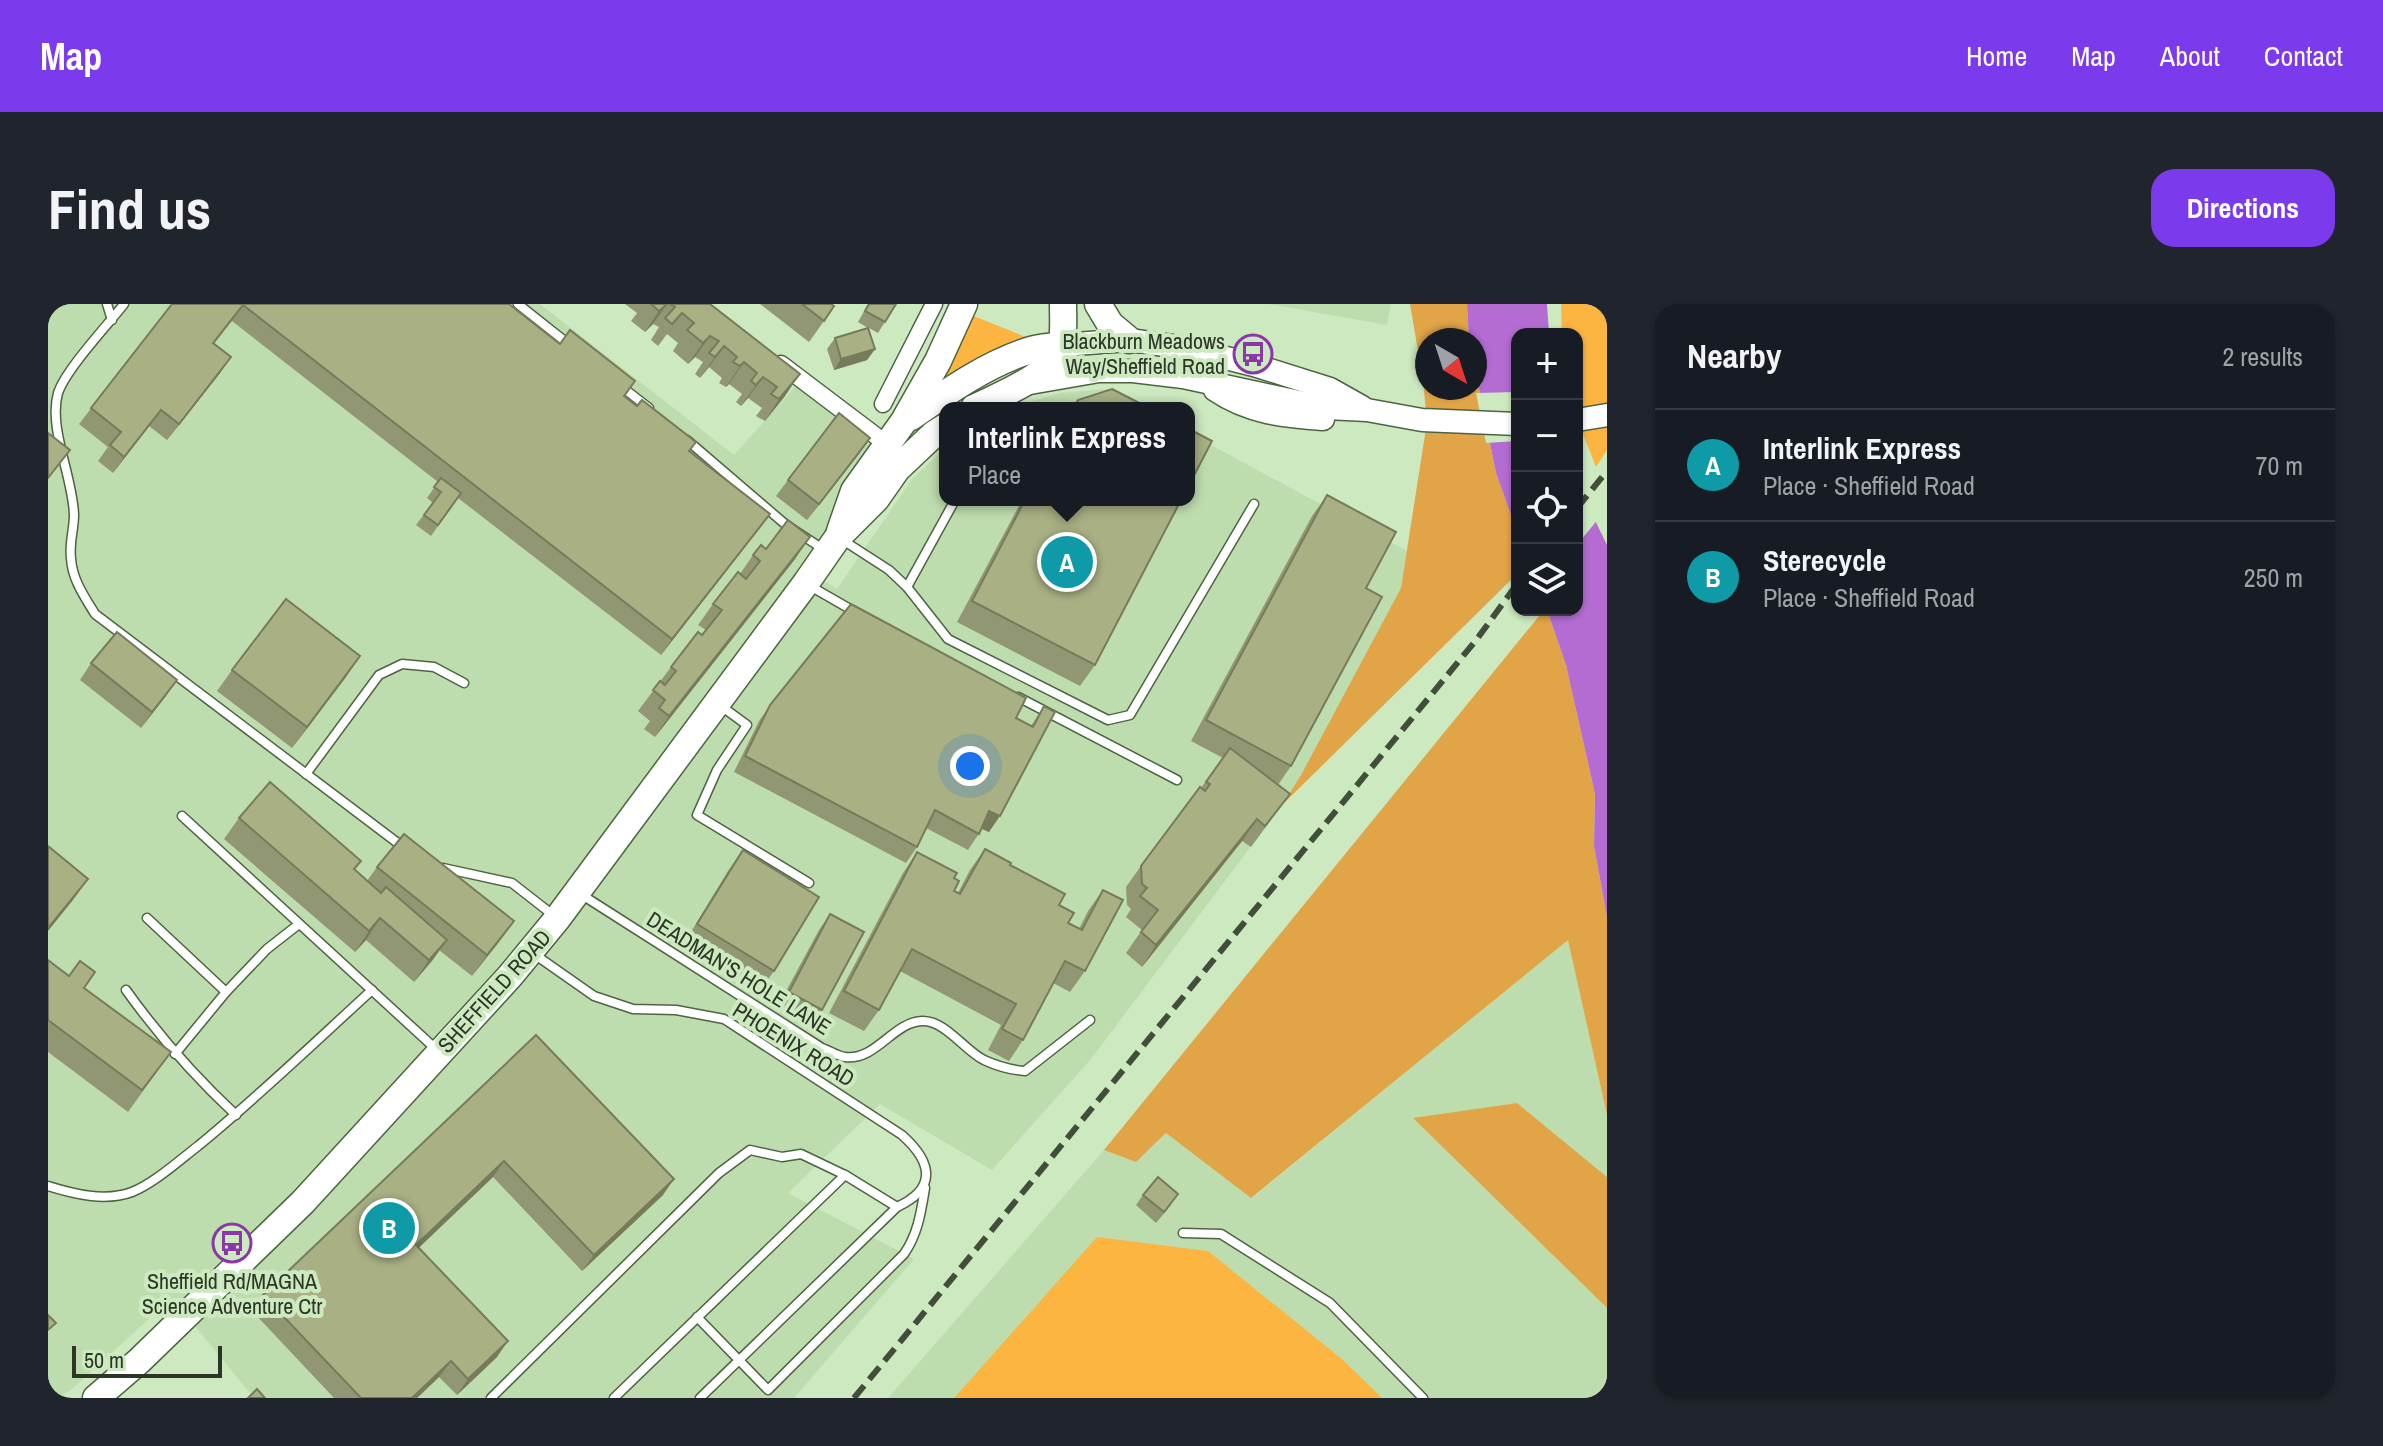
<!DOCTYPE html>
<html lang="en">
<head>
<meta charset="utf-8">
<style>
	body { margin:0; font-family:"Archivo Narrow",sans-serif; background:#20242c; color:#f1f3f6 }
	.controls { position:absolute; right:24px; top:24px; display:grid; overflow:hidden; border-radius:16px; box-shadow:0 2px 6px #0004 }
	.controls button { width:72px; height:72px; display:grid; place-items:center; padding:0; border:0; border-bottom:2px solid #363941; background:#171b24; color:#f1f3f6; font:40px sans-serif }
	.compass { position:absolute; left:1367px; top:24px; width:72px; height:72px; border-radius:50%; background:#171b24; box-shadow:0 2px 6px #0004; rotate:141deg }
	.scale { position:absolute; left:24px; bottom:20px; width:150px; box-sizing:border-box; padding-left:8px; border:4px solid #2c3626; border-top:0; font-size:22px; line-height:28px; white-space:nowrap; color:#2c3626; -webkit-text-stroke:6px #cde9c0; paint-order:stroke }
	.you { position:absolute; left:922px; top:462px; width:28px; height:28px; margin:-20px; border:6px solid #fff; border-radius:50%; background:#1a73e8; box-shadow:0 0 0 12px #1a73e833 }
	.badge { display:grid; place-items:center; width:52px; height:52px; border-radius:50%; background:#7c3aed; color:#fff; font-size:26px; font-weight:700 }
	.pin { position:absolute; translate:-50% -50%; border:4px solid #fff; box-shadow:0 2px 8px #0006 }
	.popup { position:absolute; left:891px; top:98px; width:256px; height:104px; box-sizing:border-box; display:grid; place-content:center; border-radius:16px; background:#171b24; filter:drop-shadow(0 2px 6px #0005); font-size:26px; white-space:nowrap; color:#9ea1a6 }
	.popup b { font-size:30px; color:#f1f3f6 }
	.popup::after { content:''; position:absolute; left:50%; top:100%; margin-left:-16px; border:16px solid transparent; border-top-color:#171b24 }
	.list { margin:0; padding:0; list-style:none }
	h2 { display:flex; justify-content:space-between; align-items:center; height:104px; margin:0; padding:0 32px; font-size:34px }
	h2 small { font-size:26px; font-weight:400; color:#9ea1a6 }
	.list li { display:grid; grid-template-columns:52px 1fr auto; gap:24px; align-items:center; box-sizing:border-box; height:112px; padding:0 32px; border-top:2px solid #363941 }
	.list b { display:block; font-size:30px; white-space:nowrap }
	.list p { margin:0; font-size:26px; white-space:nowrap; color:#9ea1a6 }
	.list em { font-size:26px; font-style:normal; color:#9ea1a6 }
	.icon { flex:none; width:44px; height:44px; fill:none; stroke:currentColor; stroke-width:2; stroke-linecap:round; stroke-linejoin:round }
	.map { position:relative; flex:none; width:1559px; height:1094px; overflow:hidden; border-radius:24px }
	header { display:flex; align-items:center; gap:48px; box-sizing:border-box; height:112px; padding:0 40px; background:#7c3aed; color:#fff }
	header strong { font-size:38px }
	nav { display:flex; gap:44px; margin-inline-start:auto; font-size:28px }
	.intro { display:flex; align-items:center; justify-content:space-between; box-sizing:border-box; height:192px; padding:0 48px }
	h1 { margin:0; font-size:56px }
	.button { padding:20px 36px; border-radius:24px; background:#7c3aed; color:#fff; font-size:28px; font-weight:700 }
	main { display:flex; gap:48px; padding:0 48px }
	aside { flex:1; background:#171b24; border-radius:24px; box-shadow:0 2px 6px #0004 }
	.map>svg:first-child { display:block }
	.built { fill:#beddaf }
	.green { fill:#fcb541 }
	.forest { fill:#e1a547 }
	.water { fill:#b46cd2 }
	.pier { fill:#cde9c0 }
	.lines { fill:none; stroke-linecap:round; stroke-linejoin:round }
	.lane-casing { stroke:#4c6441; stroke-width:11 }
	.street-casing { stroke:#4c6441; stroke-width:19 }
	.secondary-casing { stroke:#4c6441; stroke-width:25 }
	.primary-casing { stroke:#4c6441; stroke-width:29 }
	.lane { stroke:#fff; stroke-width:8 }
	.street { stroke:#fff; stroke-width:16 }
	.secondary { stroke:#fff; stroke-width:22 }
	.primary { stroke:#fff; stroke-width:26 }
	.rail { stroke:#424e3b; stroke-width:6; stroke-dasharray:16 8; stroke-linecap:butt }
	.wall { fill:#919772 }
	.shaded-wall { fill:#767b5c }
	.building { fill:#a9b084; stroke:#767b5c; stroke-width:2 }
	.labels { text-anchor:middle; stroke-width:8; stroke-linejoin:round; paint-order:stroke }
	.poi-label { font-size:22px; fill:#2c3626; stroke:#cde9c0; text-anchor:end }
	.street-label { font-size:22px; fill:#2c3626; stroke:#cde9c0 }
</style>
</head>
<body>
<header>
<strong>Map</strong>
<nav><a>Home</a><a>Map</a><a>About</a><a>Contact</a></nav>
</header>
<div class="intro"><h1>Find us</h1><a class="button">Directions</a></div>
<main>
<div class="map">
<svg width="1559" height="1094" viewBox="0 0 1559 1094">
	<rect width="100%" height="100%" fill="#cde9c0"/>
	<g class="built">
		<path d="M0,0H492L686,151L754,75L843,143L770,273L789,285L864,175L897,144V196H1141V129L1359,247L1353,284L1253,471L1235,500L1043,755L944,866L832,800L740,889L866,955L746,1094H206L124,994L24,1085L10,1094H0Z"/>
		<path d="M1220,0H1343L1339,21Z"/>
		<path d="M1060,85L1096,104H962L1011,89Z"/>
		<path d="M1520,635L1559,811V873L1469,799L1366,815L1559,1004V1094H840L1056,846L1088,858L1126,822L1204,894Z"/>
	</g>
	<g class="green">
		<path d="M1513,0H1559V146L1548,163L1529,115V30H1514Z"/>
		<path d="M923,11L978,33L1002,31L886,87Z"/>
		<path d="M1049,933L1160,947L1295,1056L1334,1094H906Z"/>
	</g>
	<g class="forest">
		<path d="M1362,0H1419L1421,36H1379V84H1427V65L1448,169L1469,228V270L1235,500L1253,471L1353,284L1379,118L1375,76Z"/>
		<path d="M1496,306H1499L1518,361L1547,490L1546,542L1559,613V811L1520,636L1203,894L1118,829L1088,858L1056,846Z"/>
		<path d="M1469,799L1559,873V1004L1365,814Z"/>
	</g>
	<g class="water">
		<path d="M1419,0H1499L1501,30H1469V228L1448,169L1427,65V36H1421Z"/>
		<path d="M1529,163L1544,210L1559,241V613L1546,542L1547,490L1518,361L1499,306H1529Z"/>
	</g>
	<g class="pier">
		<path d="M1469,88V137L1438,139L1428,89Z"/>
		<path d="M1538,179L1551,214L1529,241V190Z"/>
	</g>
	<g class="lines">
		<defs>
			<g id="lane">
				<path d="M59,0L64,16"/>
				<path d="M76,0C59,22 18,65 10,89C0,124 25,173 26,211C26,225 21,240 23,254C24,275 36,292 47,310L355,543"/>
				<path d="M470,0L523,42"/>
				<path d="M574,83L601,104"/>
				<path d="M639,136L737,220L775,245"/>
				<path d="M793,235L841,266L859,283L900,335L1060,416L1082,411L1206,200"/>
				<path d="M762,282L809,309"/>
				<path d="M859,283L907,196"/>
				<path d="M970,393L1129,476"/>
				<path d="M673,402L699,421L669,466L649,511L761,579"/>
				<path d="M258,470L331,371L354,360L386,363L416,379"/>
				<path d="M134,512L390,747"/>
				<path d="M395,564L464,579L505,611"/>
				<path d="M531,589L774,744C781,746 789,752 797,753C828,757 845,718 874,717C897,716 916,746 936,756C949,762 963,766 977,767L1042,716"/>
				<path d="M99,614L178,688L219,645L251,620"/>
				<path d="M486,650L546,692L585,705L628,706L676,715L854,831C884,858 890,884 849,903L652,1094"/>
				<path d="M78,686C111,732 146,772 188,811"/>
				<path d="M127,750L178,688"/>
				<path d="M0,882C26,890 57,898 84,888C105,880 132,856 150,842C210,793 266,739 324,686"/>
				<path d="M1135,929L1173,930L1282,999L1375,1094"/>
				<path d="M649,1013L720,1086L856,950C870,930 873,908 877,884"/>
				<path d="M443,1094L671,869L702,846L734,853L753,850L797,871L849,903"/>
				<path d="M566,1094L797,871"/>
			</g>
			<g id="street">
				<path d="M733,60L840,141"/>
				<path d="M835,100L886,0"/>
			</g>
			<g id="secondary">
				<path d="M1014,41L1081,36L1138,44L1206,61L1282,85L1314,103"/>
				<path d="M976,80L1051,67H1085L1135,73L1278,104L1319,106L1374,116L1469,120"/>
				<path d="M1167,86C1201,109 1235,112 1275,115"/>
				<path d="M1529,116L1559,111"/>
			</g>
			<g id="primary">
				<path d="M1050,0L1062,20L1081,36"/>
				<path d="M926,104C952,91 1009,70 1014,38C1016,26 1015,12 1015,0"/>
				<path d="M863,113C899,88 940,59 983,46C993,43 1004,43 1014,41"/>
				<path d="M792,227L806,187L856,117L890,57L916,0"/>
				<path d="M48,1094L91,1057L255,898L462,672L509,615L758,279L790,233L828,195L849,165L886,130L897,123"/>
			</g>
		</defs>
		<use href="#lane" class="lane-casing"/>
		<use href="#street" class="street-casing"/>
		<use href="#secondary" class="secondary-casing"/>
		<use href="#primary" class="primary-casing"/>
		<use href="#lane" class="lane"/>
		<use href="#street" class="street"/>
		<use href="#secondary" class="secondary"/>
		<use href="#primary" class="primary"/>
		<g class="rail">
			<path d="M1529,204L1559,167"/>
			<path d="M806,1094L1429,335L1469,280"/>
		</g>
	</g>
	<g class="wall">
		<path d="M124,0H461L512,40L587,77L577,93L641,147L710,226L613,351L410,194L383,232L368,221L385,199L379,194L390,178L184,17L166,40L172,69L119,136L101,122L65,169L50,157L60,143L31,120Z"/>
		<path d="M577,0H662L737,92L717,117L708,112L714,104L700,94L693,102L688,98L694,90L681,80L678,83L671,79L674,74L661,63L652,74L647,70L655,58L647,53L640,60L625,47L630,39L619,30L610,42L603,36L611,23L605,20L597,28L583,17L589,9Z"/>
		<path d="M712,0H754L776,17L761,38Z"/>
		<path d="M820,0H848L830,29L821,24L827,45L819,56L786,66L779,45L787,34L820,24L810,18Z"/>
		<path d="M811,150L759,216L728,192L740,176Z"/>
		<path d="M1279,191L1318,284L1243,462L1230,481L1242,490L1203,543L1194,537L1094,663L1078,649L1094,626L1078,613L1083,605L1079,601L1078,583L1093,562L1153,484L1175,454L1143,437L1264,212Z"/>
		<path d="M974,196H1133L1047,361L1032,382L909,318Z"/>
		<path d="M718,245L747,255L607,433L596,425L602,417L590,407L623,363L658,326L650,321L665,300L692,270L705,251Z"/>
		<path d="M43,359L129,376L93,424L32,376Z"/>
		<path d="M184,366L298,373L244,444L169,387Z"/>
		<path d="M722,401L968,414L983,422L996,402L941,528L934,525L920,546L878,524L869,543L858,559L686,468L711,417Z"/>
		<path d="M191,514L313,557L306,566L319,577L329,563L466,617L424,672L391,646L366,678L318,636L307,648L176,535Z"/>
		<path d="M937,545L962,561L1011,601L1020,619L1031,625L1040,607L1055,586L1037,667L1022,688L1005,679L975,736L961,757L940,746L953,721L852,667L831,706L816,727L781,709L855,569L869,548L906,574V587L910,589L922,566Z"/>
		<path d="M695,546L726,667L711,688L635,641L680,567Z"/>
		<path d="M782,610L774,706L763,722L729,704L771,626Z"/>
		<path d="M0,656L36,684L108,769L80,808L0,748Z"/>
		<path d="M488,731L615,891L534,967L445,873L371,943L449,1053L409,1091L391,1073L369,1094H286L204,1007L215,991Z"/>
		<path d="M1095,891L1123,901L1108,919L1088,901Z"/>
	</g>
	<g class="shaded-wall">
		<path d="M619,0L605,20L597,28L611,7Z"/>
		<path d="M662,32L647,53L640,60L655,39Z"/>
		<path d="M676,42L661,63L652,74L667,53Z"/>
		<path d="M827,45L819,56L786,66L793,55Z"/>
		<path d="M183,53L172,69L119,136L131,120Z"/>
		<path d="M696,58L681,80L678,83L692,62Z"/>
		<path d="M752,70L737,92L717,117L731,95Z"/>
		<path d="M715,73L700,94L693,102L708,81Z"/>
		<path d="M113,106L101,122L65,169L76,153Z"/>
		<path d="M822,134L811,150L759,216L771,200Z"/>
		<path d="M722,210L710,226L613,351L624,335Z"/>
		<path d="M762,233L747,255L607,433L621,412Z"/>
		<path d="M312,352L298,373L244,444L259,423Z"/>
		<path d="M129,376L118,392L93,424L104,408Z"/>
		<path d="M941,507L952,512L941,528L930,523Z"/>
		<path d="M1209,515L1194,537L1094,663L1108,641Z"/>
		<path d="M40,575L25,596L0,627V624Z"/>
		<path d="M332,614L318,636L307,648L321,627Z"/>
		<path d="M466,617L451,638L424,672L439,651Z"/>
		<path d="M399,636L384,657L366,678L381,656Z"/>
		<path d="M456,857L445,873L357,957L368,941Z"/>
		<path d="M626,875L615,891L534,967L546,951Z"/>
		<path d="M460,1037L449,1053L409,1091L420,1075Z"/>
		<path d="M403,1057L391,1073L369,1094H364Z"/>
	</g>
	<g class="building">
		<path d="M124,0H461L512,40L522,26L587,77L576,92L589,102L594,96L648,138L641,147L722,210L624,335L195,1L165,39L183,53L131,120L113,106L76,153L62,141L73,128L43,104Z"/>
		<path d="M603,0H619L611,7Z"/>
		<path d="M622,0H662L752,70L731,95L723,90L729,83L715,73L708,81L703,77L709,69L696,58L692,62L685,58L689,53L676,42L667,53L661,49L671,37L662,32L655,39L639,26L646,19L634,9L624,20L617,14L627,3Z"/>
		<path d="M754,0H783L786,2L776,17Z"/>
		<path d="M821,0H848L837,18L817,7Z"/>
		<path d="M820,24L827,45L793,55L787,34Z"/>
		<path d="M1064,85L1101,104H1025L1030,96Z"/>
		<path d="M791,109L822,134L771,200L740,176Z"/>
		<path d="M1141,125L1164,137L1141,181Z"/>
		<path d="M0,129L22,146L0,174Z"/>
		<path d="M393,174L413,189L390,221L376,211L393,188L386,183Z"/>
		<path d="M1279,191L1348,228L1318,284L1334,293L1243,462L1158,416Z"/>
		<path d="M977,196H1133L1047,361L924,297Z"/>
		<path d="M740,216L762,233L621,412L611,404L617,396L605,386L612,377L617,381L628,367L623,363L650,328L654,331L674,306L665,300L690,268L698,275L712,257L705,251L713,241L718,245Z"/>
		<path d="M238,295L312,352L259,423L184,366Z"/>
		<path d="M803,300L978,394L968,414L985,423L996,402L1007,408L952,512L941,507L931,530L887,506L869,543L697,452L722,401Z"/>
		<path d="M69,328L129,376L104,408L43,359Z"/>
		<path d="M1182,444L1242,490L1217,522L1209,515L1108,641L1093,628L1110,606L1092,592L1099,584L1094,580L1093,562L1152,483L1157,487L1162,480L1158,478Z"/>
		<path d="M222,478L313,557L306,565L333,589L338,583L399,636L381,656L332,614L321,627L191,514Z"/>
		<path d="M356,530L466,617L439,651L329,563Z"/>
		<path d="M0,542L40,575L0,624Z"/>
		<path d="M937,545L963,559L962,561L1017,590L1011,601L1026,609L1020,619L1034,626L1055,586L1075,596L1037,667L1017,657L975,736L954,725L968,700L864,645L831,706L796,687L869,548L909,569L906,574L911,577L906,587L912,590Z"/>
		<path d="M695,546L771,593L726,667L649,620Z"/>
		<path d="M782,610L816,628L774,706L741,688Z"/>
		<path d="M0,656L21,672L32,657L47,668L36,684L123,748L94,786L0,716Z"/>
		<path d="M488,731L626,875L546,951L456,857L368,941L460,1037L420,1075L403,1057L364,1094H313L215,991Z"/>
		<path d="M1110,873L1130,890L1116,908L1095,891Z"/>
		<path d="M0,1011L8,1019L0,1026Z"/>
		<path d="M209,1085L217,1094H200Z"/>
	</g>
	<defs>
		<symbol id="bus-ring" viewBox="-11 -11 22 22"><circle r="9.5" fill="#cde9c0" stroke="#8938a8" stroke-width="1.5"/><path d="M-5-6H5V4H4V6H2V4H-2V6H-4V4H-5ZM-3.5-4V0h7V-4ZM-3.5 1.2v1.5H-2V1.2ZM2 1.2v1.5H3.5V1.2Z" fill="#8938a8"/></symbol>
	</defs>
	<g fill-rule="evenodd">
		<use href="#bus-ring" x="1183" y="28" width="44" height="44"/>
		<use href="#bus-ring" x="162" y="917" width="44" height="44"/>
	</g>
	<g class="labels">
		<g class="poi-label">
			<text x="1177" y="45">Blackburn Meadows<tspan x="1177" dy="25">Way/Sheffield Road</tspan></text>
			<text x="184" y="985" text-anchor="middle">Sheffield Rd/MAGNA<tspan x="184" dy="25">Science Adventure Ctr</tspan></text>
		</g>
		<g class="street-label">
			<text transform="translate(691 669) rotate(32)" y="8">DEADMAN'S HOLE LANE</text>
			<text transform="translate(446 687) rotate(-48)" y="8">SHEFFIELD ROAD</text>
			<text transform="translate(746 740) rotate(32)" y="8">PHOENIX ROAD</text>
		</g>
	</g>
</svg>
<div class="controls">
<button>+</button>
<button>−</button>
<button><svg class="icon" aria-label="locate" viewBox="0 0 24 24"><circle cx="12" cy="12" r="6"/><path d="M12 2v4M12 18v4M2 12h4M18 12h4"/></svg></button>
<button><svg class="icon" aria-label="layers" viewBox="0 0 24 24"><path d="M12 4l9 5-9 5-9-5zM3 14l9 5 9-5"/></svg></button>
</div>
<svg class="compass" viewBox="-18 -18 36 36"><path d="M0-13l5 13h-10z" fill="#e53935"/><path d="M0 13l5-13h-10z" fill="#9ea1a6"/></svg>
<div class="scale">50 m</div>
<div class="you"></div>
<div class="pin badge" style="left:1019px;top:258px;background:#0f9aa8">A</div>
<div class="popup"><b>Interlink Express</b>Place</div>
<div class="pin badge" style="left:341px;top:924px;background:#0f9aa8">B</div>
</div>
<aside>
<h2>Nearby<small>2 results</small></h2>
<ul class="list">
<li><span class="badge" style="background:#0f9aa8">A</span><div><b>Interlink Express</b><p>Place · Sheffield Road</p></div><em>70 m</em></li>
<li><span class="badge" style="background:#0f9aa8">B</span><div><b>Sterecycle</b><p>Place · Sheffield Road</p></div><em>250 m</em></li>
</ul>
</aside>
</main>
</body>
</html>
